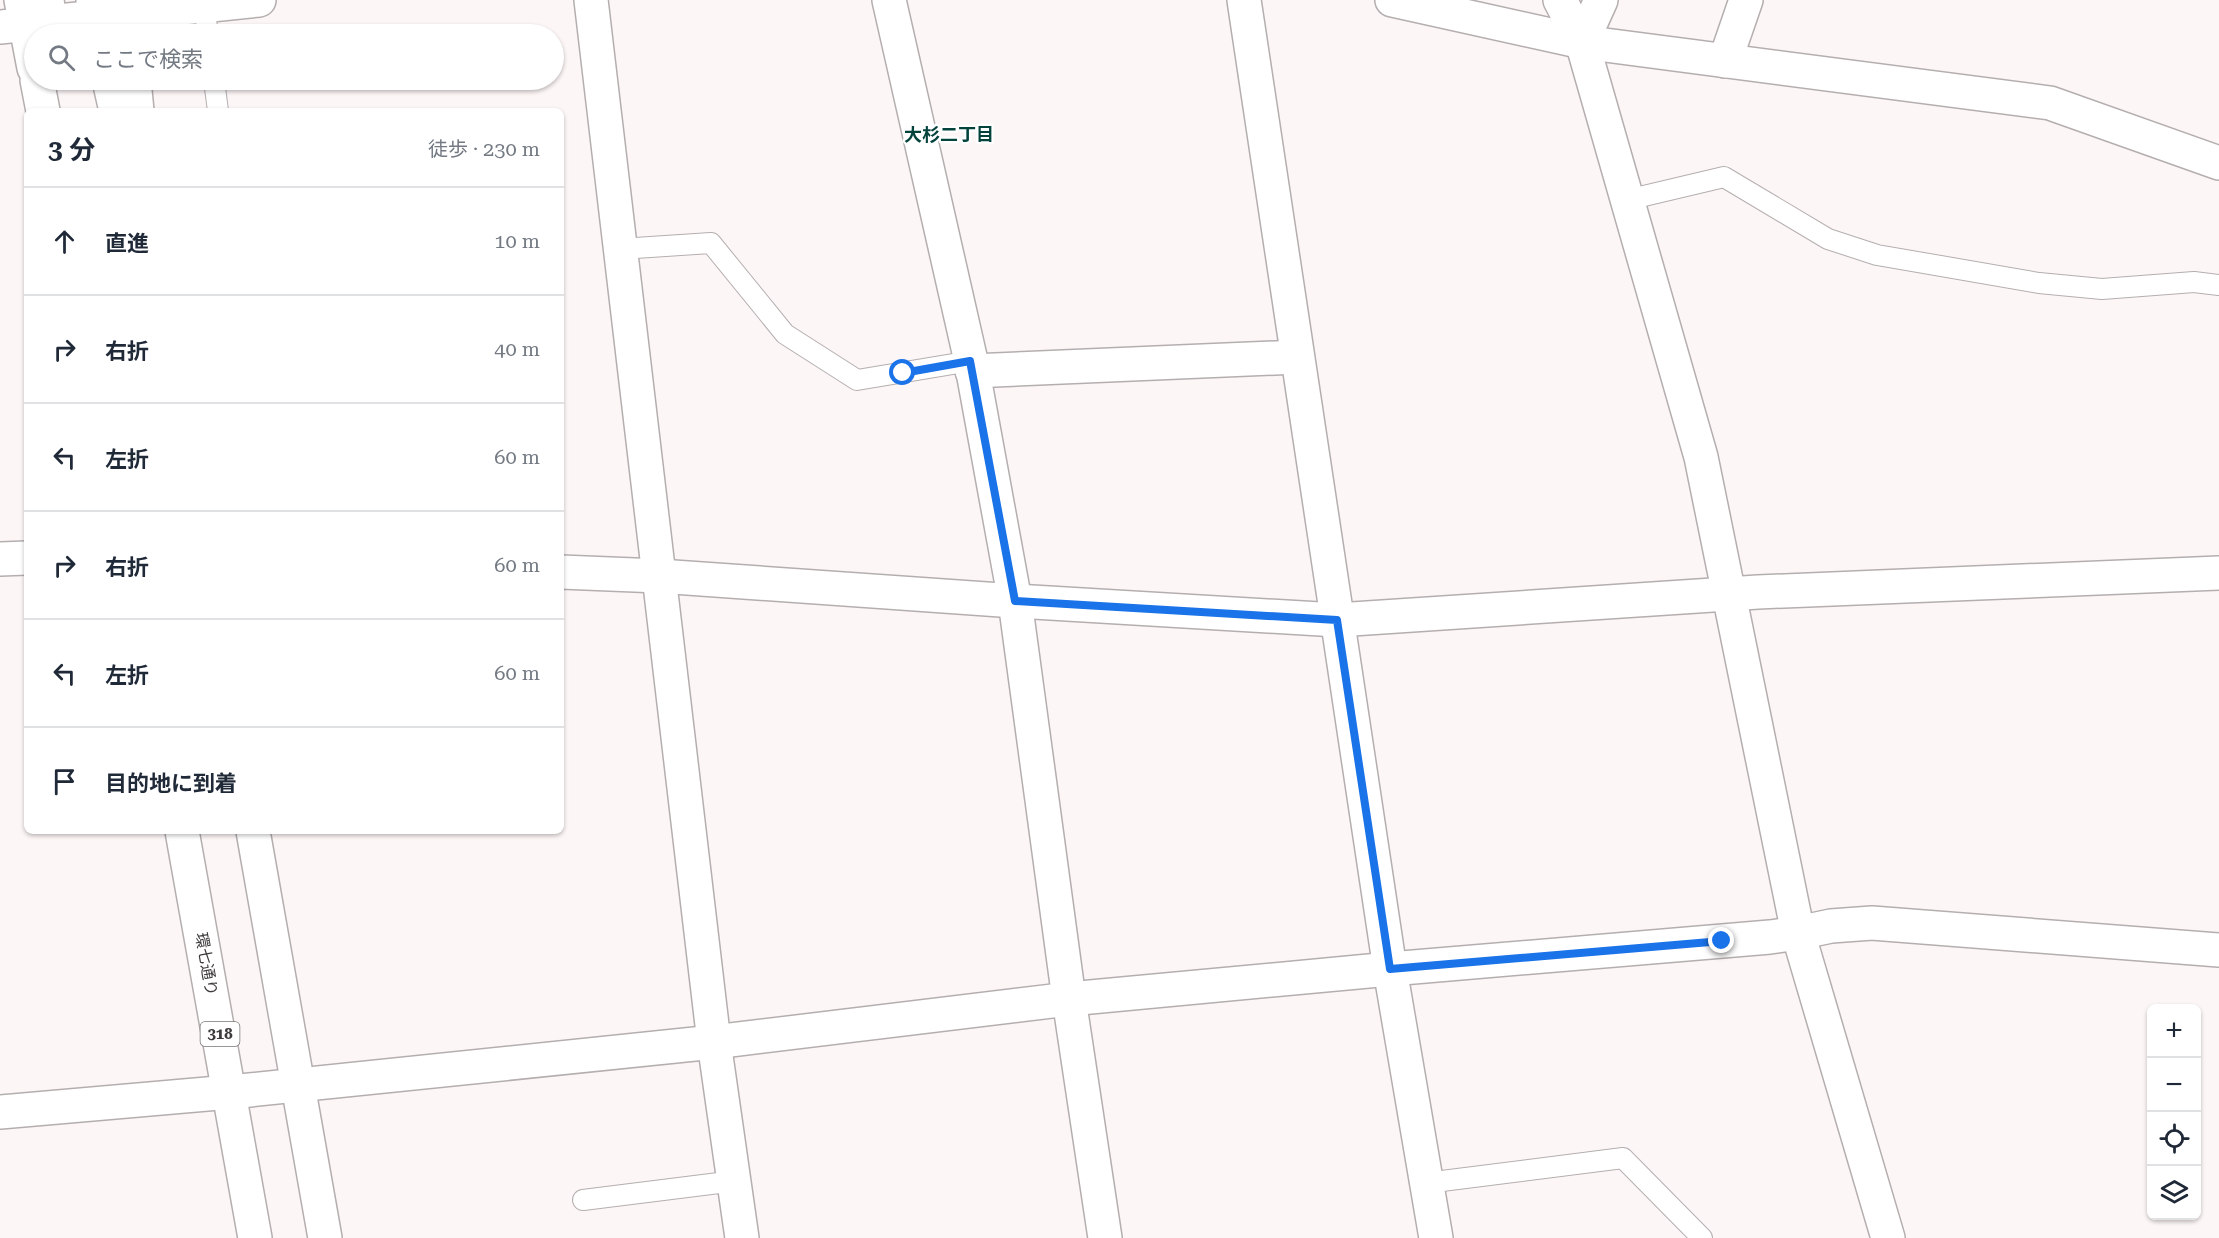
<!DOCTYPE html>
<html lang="ja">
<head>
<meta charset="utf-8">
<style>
	body { margin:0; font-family:"Roboto Serif","Noto Sans JP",serif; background:#f6f6f7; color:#1f2937 }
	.controls { position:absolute; right:18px; bottom:18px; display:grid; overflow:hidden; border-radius:9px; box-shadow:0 2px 4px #0004 }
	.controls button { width:54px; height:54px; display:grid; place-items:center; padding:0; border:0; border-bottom:2px solid #e0e1e3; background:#fff; color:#1f2937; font:30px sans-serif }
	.stop { position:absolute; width:18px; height:18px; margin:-14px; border:4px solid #1a73e8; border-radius:50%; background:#fff }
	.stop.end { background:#1a73e8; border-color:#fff; box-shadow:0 2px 6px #0008 }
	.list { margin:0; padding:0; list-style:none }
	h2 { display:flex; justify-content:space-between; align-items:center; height:78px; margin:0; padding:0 24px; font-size:26px }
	h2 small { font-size:20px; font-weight:400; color:#747a83 }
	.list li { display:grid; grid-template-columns:39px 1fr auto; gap:18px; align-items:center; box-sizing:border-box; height:108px; padding:0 24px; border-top:2px solid #e0e1e3 }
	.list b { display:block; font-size:22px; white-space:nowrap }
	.list em { font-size:20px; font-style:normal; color:#747a83 }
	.icon { flex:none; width:33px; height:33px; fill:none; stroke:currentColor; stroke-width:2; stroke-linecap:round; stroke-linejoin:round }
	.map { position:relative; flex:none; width:2219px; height:1238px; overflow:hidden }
	.search { position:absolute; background:#fff; box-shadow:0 2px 4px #0004; left:24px; top:24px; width:540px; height:66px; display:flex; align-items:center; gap:15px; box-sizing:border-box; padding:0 21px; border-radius:33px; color:#747a83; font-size:22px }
	.panel { position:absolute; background:#fff; box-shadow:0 2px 4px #0004; left:24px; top:108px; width:540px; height:726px; border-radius:9px }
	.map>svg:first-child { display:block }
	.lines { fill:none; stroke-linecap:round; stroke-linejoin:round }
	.service-casing { stroke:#b5aeaf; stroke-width:22 }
	.minor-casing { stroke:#b5aeaf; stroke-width:36 }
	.tertiary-casing { stroke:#b5aeaf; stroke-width:36 }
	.primary-casing { stroke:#b5aeaf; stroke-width:36 }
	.service { stroke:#fff; stroke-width:20 }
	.minor { stroke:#fff; stroke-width:33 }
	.tertiary { stroke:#fff; stroke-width:33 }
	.primary { stroke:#fff; stroke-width:33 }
	.route { stroke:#1a73e8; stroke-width:8 }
	.labels { text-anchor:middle; stroke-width:4.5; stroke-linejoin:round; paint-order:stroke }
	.shield { fill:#fff; stroke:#787676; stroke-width:1.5 }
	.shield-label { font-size:15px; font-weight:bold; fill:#3e3b3b }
	.street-label { font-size:16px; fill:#3e3b3b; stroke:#fff }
	.neighbourhood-label { font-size:18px; font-weight:bold; fill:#03433c; stroke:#fff }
</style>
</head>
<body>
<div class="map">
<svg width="2219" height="1238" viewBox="0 0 2219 1238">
	<rect width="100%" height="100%" fill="#fdf6f6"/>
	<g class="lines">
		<defs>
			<g id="service">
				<path d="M204,6L208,34"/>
				<path d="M214,80L218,111"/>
				<path d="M1627,200L1724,177L1828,239L1877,255L2039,283L2102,289L2194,282L2219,285"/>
				<path d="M620,249L711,243L785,334L857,380L971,361"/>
				<path d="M1426,1183L1623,1158L1702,1238"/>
				<path d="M583,1200L735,1181"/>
			</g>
			<g id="minor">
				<path d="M591,0L714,1042L742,1238"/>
				<path d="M889,0L971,361L1015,601L1069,999L1105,1238"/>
				<path d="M1244,0L1390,969L1436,1238"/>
				<path d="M1392,0L1582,42L2050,103L2219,163"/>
				<path d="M1560,0L1582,42L1701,457L1798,933L1888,1238"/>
				<path d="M0,27L259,0"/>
				<path d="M1725,61L1746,0"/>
				<path d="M972,371L1297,357"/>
				<path d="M0,559L27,558"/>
				<path d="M561,572L659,576L1015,601L1337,620L1758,592L2219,573"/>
				<path d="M0,1112L230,1092"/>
			</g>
			<g id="tertiary">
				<path d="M1582,42L1601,0"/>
				<path d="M230,1092L714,1042L1069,999L1390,969L1770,937L1798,933L1831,926L1872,923L2219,950"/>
			</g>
			<g id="primary">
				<path d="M21,0L34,68"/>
				<path d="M47,0L52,34"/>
				<path d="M93,0L100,34"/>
				<path d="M125,0L129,34"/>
				<path d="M37,80L43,111"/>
				<path d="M109,80L116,111"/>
				<path d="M134,80L137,111"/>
				<path d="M182,831L255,1238"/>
				<path d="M253,831L325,1238"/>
			</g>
		</defs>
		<use href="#service" class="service-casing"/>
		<use href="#minor" class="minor-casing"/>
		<use href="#tertiary" class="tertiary-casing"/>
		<use href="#primary" class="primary-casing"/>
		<use href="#service" class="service"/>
		<use href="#minor" class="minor"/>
		<use href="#tertiary" class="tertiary"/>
		<use href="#primary" class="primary"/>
	</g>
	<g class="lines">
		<path class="route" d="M903,373L970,361L1015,601L1337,620L1390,969L1722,941"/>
	</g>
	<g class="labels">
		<rect class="shield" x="200.5" y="1022" width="39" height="24" rx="4.5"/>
		<g class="shield-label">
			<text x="220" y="1039">318</text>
		</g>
		<g class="street-label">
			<text transform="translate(207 964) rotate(80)" y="6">環七通り</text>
		</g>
		<g class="neighbourhood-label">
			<text x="949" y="141">大杉二丁目</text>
		</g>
	</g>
</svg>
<div class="controls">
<button>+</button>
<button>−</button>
<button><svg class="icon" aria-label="locate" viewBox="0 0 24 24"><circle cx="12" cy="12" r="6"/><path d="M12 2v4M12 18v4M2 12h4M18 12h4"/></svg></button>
<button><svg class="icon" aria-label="layers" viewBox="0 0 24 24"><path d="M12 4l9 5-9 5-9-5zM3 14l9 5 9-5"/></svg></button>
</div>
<div class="stop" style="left:903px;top:373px"></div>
<div class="stop end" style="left:1722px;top:941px"></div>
<div class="search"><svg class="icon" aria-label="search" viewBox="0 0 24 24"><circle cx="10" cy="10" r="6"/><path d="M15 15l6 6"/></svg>ここで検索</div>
<section class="panel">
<h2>3 分<small>徒歩 · 230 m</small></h2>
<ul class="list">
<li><svg class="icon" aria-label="ahead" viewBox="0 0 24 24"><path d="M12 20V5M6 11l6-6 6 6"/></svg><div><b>直進</b></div><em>10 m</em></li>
<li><svg class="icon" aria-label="right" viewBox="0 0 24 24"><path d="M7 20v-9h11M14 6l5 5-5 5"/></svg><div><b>右折</b></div><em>40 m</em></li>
<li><svg class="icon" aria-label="left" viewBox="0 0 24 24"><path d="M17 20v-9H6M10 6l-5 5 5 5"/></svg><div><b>左折</b></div><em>60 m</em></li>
<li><svg class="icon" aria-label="right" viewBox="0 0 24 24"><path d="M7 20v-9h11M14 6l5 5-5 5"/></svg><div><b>右折</b></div><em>60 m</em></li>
<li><svg class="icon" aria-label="left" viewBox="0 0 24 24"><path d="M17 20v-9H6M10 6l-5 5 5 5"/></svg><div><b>左折</b></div><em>60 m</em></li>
<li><svg class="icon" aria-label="arrive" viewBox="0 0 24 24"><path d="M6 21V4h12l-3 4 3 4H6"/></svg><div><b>目的地に到着</b></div></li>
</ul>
</section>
</div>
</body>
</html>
